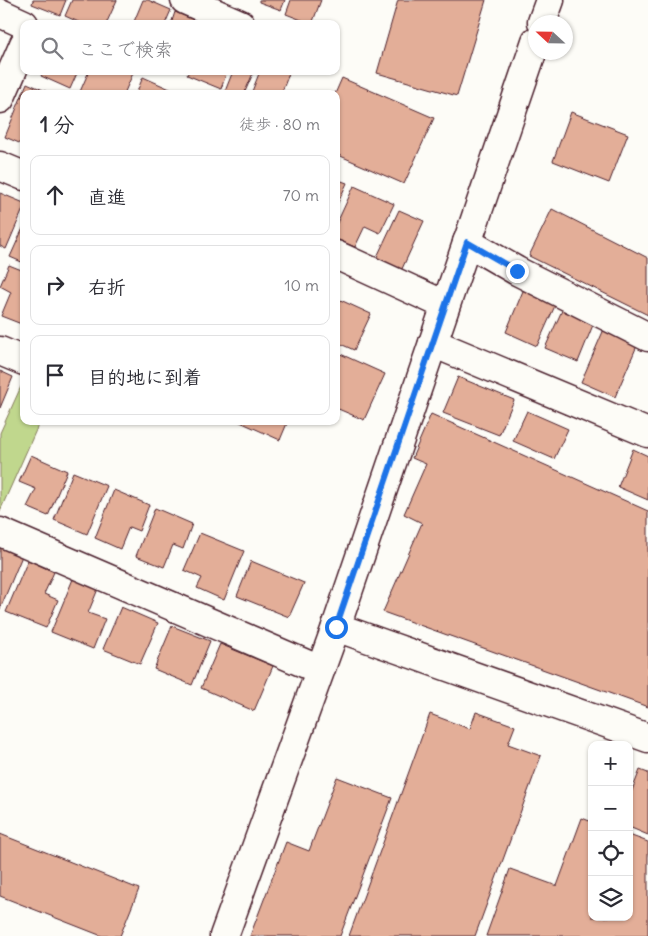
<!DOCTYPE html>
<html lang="ja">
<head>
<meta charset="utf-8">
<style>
	body { margin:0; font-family:Delius,"Klee One",sans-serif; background:#f2f2f3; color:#2b2b33 }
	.controls { position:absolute; right:15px; bottom:15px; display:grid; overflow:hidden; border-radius:10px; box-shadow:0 1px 4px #0004 }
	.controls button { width:45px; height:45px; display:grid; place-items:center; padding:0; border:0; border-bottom:1px solid #e1e1e2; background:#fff; color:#2b2b33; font:25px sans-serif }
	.compass { position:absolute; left:528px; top:15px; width:45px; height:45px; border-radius:50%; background:#fff; box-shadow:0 1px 4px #0004; rotate:292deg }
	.stop { position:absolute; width:15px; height:15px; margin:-11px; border:4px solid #1a73e8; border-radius:50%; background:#fff }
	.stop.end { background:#1a73e8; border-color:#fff; box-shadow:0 1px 5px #0008 }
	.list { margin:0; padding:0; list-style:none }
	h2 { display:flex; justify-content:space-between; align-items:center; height:65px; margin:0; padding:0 20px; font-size:21px }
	h2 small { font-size:16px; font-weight:400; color:#7c7c81 }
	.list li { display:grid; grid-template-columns:32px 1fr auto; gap:15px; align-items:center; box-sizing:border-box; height:80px; margin:0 10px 10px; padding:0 10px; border:1px solid #e1e1e2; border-radius:10px }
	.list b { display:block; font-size:19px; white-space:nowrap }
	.list em { font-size:16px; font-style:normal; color:#7c7c81 }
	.icon { flex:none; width:28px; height:28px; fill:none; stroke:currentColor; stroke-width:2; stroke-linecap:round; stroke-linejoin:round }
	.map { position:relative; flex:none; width:648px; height:936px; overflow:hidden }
	.search { position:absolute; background:#fff; box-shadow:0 1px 4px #0004; left:20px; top:20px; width:320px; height:55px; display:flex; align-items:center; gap:12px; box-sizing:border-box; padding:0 18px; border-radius:10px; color:#7c7c81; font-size:19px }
	.panel { position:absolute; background:#fff; box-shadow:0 1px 4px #0004; left:20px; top:90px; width:320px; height:335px; border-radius:10px }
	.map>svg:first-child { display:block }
	.green { fill:#c0d78d; stroke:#857b5c }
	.building { fill:#e3ae98; stroke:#4a1f2b }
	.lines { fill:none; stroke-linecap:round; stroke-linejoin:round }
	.minor-casing { stroke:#4a1f2b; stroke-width:31 }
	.minor { stroke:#fdfcf7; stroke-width:28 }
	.route { stroke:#1a73e8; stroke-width:6 }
</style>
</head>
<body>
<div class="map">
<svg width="648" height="936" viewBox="0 0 648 936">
	<rect width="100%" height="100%" fill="#fdfcf7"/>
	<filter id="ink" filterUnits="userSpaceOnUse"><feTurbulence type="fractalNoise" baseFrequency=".02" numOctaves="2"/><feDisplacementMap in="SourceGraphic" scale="10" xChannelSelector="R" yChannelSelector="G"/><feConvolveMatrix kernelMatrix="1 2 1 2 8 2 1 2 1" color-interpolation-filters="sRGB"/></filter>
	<g filter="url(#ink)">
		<path class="green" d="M24,380V421H40L0,511V433Z"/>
		<g class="building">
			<path d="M33,0H66L60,15L32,4Z"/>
			<path d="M72,0H117L106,24H83L65,16Z"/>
			<path d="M143,0H148L171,10L165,24H133Z"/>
			<path d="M259,0H285L281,10L259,2Z"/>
			<path d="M291,0H321L312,24L286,14Z"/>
			<path d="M398,0H486L457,96L377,73Z"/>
			<path d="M175,12L201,22L200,24H171Z"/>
			<path d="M43,71H78L70,89L41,76Z"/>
			<path d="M89,71H134L124,94H79Z"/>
			<path d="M189,71H227L221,89L187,75Z"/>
			<path d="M233,71H254L244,94H224Z"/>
			<path d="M260,71H290L281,94H251Z"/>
			<path d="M143,77L181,94H136Z"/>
			<path d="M342,78L434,118L404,184L336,154L335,94Z"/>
			<path d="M27,83L52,94H24V145L5,137Z"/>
			<path d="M571,112L628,134L609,183L553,161Z"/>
			<path d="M336,179L347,183L336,207Z"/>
			<path d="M354,186L394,204L380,233L365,226L355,247L336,239V225Z"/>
			<path d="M0,193L24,203V207L6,249L0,246Z"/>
			<path d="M552,209L648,258V315L529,256Z"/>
			<path d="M399,210L424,221L401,271L376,259Z"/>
			<path d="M24,226V263L10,257Z"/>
			<path d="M9,265L24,271V325L1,316L11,292L0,286Z"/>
			<path d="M525,286L558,299L537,346L506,332Z"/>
			<path d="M336,298L371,314L354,350L336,342Z"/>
			<path d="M564,306L595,320L578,362L545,348Z"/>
			<path d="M605,327L639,341L615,397L581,382Z"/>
			<path d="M336,352L385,374L364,420L336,408Z"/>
			<path d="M0,371L13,377L0,408Z"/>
			<path d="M458,377L514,400L499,435L443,413Z"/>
			<path d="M527,411L568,429L554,459L513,441Z"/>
			<path d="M431,414L648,511V707L383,612L422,523L404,514L426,464L412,458Z"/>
			<path d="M238,421H288L280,440Z"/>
			<path d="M633,449L648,456V500L618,487Z"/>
			<path d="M31,455L67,471L48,516L27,507L36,489L19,482Z"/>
			<path d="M73,472L107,486L87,534L54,520Z"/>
			<path d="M114,490L149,505L139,531L129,527L120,549L95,538Z"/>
			<path d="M155,508L192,524L183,549L173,545L164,567L136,556Z"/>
			<path d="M200,533L244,551L224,600L197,588L202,578L184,570Z"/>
			<path d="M0,547L22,556L0,609Z"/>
			<path d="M28,560L54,572L44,594L58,600L46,628L6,612Z"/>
			<path d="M251,561L304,583L289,617L237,596Z"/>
			<path d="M73,579L98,589L88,613L105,619L93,649L51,632Z"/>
			<path d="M121,607L158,623L140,664L103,649Z"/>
			<path d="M172,626L210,641L192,685L154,669Z"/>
			<path d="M220,644L273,666L254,711L201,688Z"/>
			<path d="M476,712L515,726L508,744L541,756L475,936H349L430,714L470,729Z"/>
			<path d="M640,770L648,773V835L629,827V798Z"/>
			<path d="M337,777L392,798L340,936H250L286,842L309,851Z"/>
			<path d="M582,818L592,822V917H629V835L648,842V936H486L510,869L557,886Z"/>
			<path d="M0,834L139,889L120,936H102L0,896Z"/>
		</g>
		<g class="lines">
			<defs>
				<g id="minor">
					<path d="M185,0L240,24"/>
					<path d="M0,13L24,24"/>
					<path d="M542,22L550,0"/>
					<path d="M0,99L24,44"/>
					<path d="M0,166L24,176"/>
					<path d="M467,242L517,271L648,337"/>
					<path d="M336,255L445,305"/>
					<path d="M433,343L648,433"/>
					<path d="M0,351L24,361"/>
					<path d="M0,532L320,670"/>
					<path d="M336,627L648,738"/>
					<path d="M224,936L336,627L536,41"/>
				</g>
			</defs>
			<use href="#minor" class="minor-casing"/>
			<use href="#minor" class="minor"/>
		</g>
	</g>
	<g class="lines" filter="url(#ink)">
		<path class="route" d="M336,627L467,242L517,271"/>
	</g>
</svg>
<div class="controls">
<button>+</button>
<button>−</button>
<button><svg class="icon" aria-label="locate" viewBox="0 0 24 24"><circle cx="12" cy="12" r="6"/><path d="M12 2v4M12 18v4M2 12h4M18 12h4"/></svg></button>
<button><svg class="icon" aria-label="layers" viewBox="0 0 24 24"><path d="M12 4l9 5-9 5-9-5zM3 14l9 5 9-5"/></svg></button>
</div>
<svg class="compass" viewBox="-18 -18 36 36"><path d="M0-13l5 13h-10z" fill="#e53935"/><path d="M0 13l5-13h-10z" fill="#7c7c81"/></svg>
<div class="stop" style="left:336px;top:627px"></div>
<div class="stop end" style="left:517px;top:271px"></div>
<div class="search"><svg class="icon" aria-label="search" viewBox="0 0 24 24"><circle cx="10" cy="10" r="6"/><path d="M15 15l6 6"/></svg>ここで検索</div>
<section class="panel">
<h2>1 分<small>徒歩 · 80 m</small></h2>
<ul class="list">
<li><svg class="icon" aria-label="ahead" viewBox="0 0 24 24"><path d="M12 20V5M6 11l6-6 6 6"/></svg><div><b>直進</b></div><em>70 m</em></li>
<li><svg class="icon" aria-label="right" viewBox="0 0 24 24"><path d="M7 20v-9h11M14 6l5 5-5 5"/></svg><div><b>右折</b></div><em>10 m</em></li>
<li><svg class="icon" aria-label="arrive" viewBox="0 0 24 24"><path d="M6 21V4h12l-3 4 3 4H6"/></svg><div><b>目的地に到着</b></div></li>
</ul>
</section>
</div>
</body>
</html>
